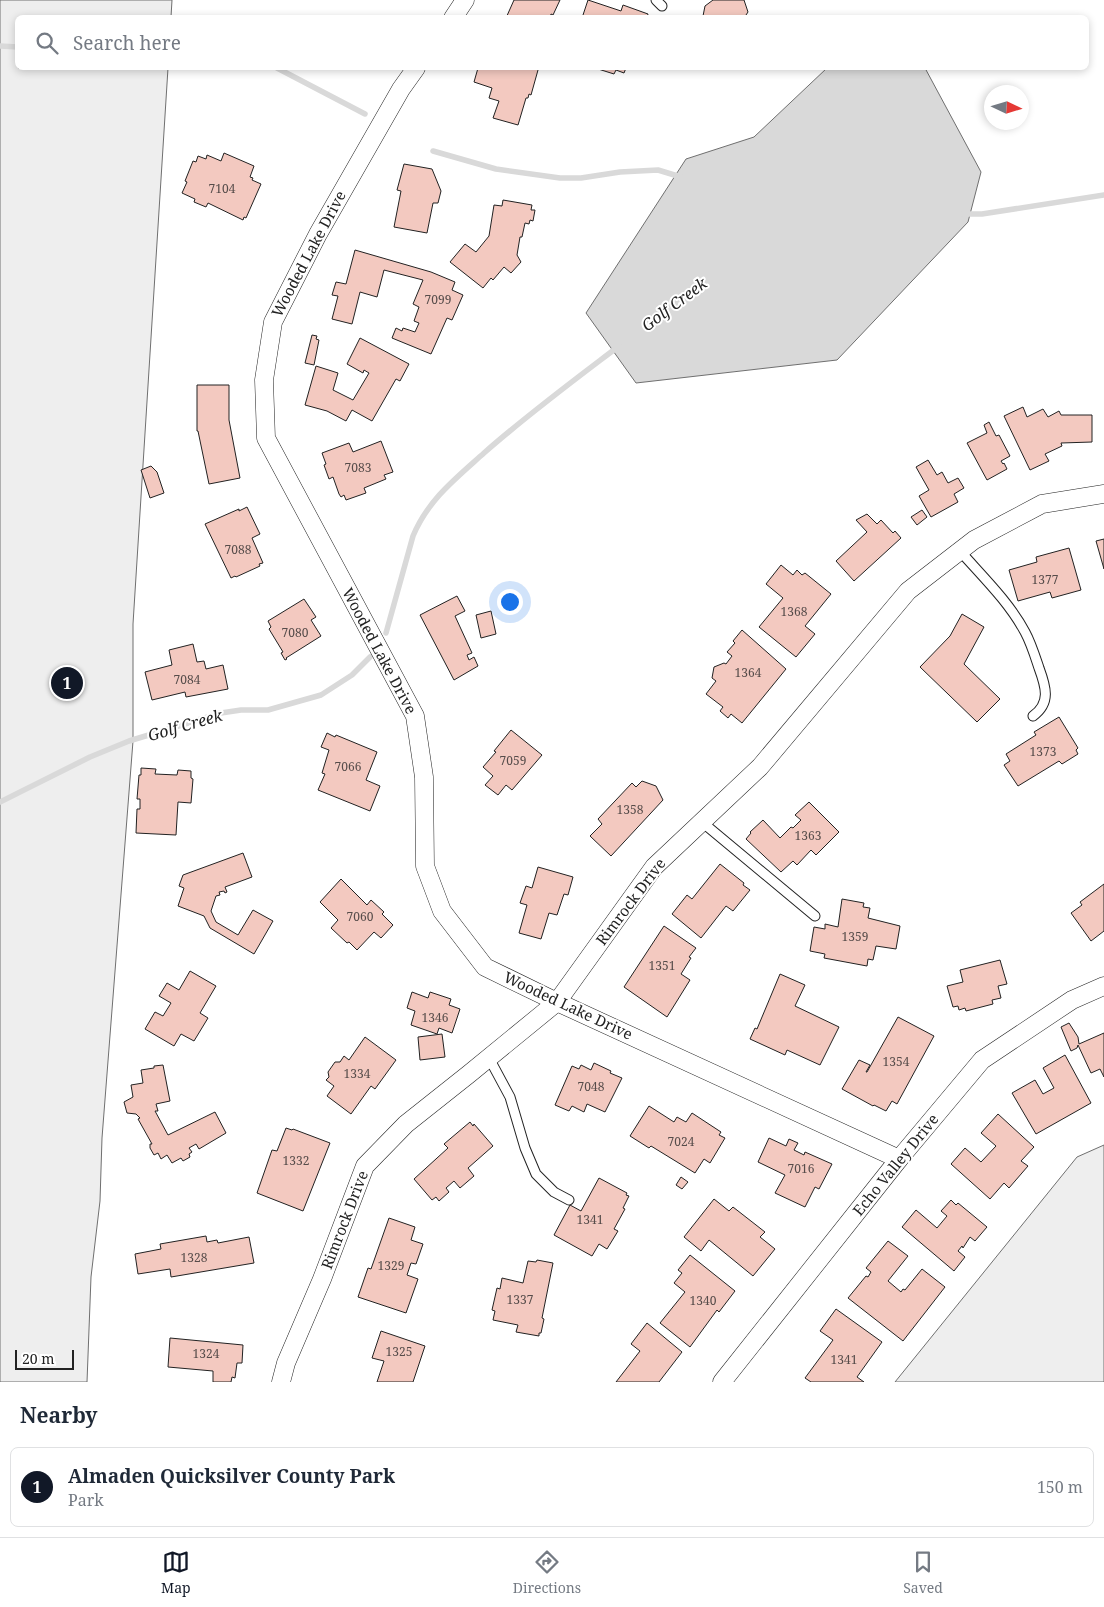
<!DOCTYPE html>
<html lang="en">
<head>
<meta charset="utf-8">
<style>
	body { margin:0; font-family:"Noto Serif",serif; background:#f6f6f7; color:#1f2937 }
	.compass { position:absolute; left:984px; top:85px; width:45px; height:45px; border-radius:50%; background:#fff; box-shadow:0 2px 8px #0003; rotate:94deg }
	.scale { position:absolute; left:15px; bottom:12px; width:59px; box-sizing:border-box; padding-left:5px; border:2px solid #222; border-top:0; font-size:14px; line-height:18px; white-space:nowrap; color:#222; -webkit-text-stroke:4px #fff; paint-order:stroke }
	.you { position:absolute; left:509px; top:601px; width:18px; height:18px; margin:-12px; border:4px solid #fff; border-radius:50%; background:#1a73e8; box-shadow:0 0 0 8px #1a73e833 }
	.badge { display:grid; place-items:center; width:32px; height:32px; border-radius:50%; background:#111827; color:#fff; font-size:16px; font-weight:700 }
	.pin { position:absolute; translate:-50% -50%; border:2px solid #fff; box-shadow:0 1px 5px #0006 }
	.list { margin:0; padding:0; list-style:none }
	h2 { display:flex; justify-content:space-between; align-items:center; height:65px; margin:0; padding:0 20px; font-size:21px }
	h2 small { font-size:16px; font-weight:400; color:#747a83 }
	.list li { display:grid; grid-template-columns:32px 1fr auto; gap:15px; align-items:center; box-sizing:border-box; height:80px; margin:0 10px 10px; padding:0 10px; border:1px solid #e0e1e3; border-radius:8px }
	.list b { display:block; font-size:19px; white-space:nowrap }
	.list p { margin:0; font-size:16px; white-space:nowrap; color:#747a83 }
	.list em { font-size:16px; font-style:normal; color:#747a83 }
	.icon { flex:none; width:28px; height:28px; fill:none; stroke:currentColor; stroke-width:2; stroke-linecap:round; stroke-linejoin:round }
	.map { position:relative; flex:none; width:1104px; height:1382px; overflow:hidden }
	.search { position:absolute; background:#fff; box-shadow:0 2px 8px #0003; left:15px; right:15px; top:15px; height:55px; display:flex; align-items:center; gap:12px; box-sizing:border-box; padding:0 18px; border-radius:8px; color:#747a83; font-size:19px }
	.sheet { height:155px; background:#fff }
	nav { display:flex; justify-content:space-around; align-items:center; box-sizing:border-box; height:70px; border-top:1px solid #e0e1e3; background:#fff; font-size:14px; color:#747a83 }
	nav a { display:grid; justify-items:center; gap:2px }
	nav .on { color:#111827 }
	.map>svg:first-child { display:block }
	.green { fill:#eee; stroke:#6f6f6f }
	.water { fill:#d9d9d9; stroke:#6f6f6f }
	.lines { fill:none; stroke-linecap:round; stroke-linejoin:round }
	.stream { stroke:#d9d9d9; stroke-width:5.5 }
	.building { fill:#f3c9c0; stroke:#222 }
	.lane-casing { stroke:#222; stroke-width:11 }
	.street-casing { stroke:#222; stroke-width:19 }
	.lane { stroke:#fff; stroke-width:9 }
	.street { stroke:#fff; stroke-width:18 }
	.labels { text-anchor:middle; stroke-width:4; stroke-linejoin:round; paint-order:stroke }
	.number-label { font-size:12px; fill:#564c4a }
	.street-label { font-size:15px; fill:#222; stroke:#fff }
	.water-label { font-size:16px; font-style:italic; fill:#222; stroke:#fff }
</style>
</head>
<body>
<div class="map">
<svg width="1104" height="1382" viewBox="0 0 1104 1382">
	<rect width="100%" height="100%" fill="#fff"/>
	<g class="green">
		<path d="M0,0H172L171,17L18,18V68H168L133,624V741L102,1138L100,1201L91,1277L87,1382H0Z"/>
		<path d="M1104,1145V1382H895L1077,1157Z"/>
	</g>
	<path class="water" d="M827,68H925L981,172L968,222L837,360L636,383L586,313L686,159L754,137Z"/>
	<g class="lines">
		<g class="stream">
			<path d="M0,46L18,47"/>
			<path d="M277,68L365,114"/>
			<path d="M433,151L496,169L560,178H581L620,172L658,170L681,177"/>
			<path d="M963,214H982L1104,195"/>
			<path d="M386,633L413,536C428,500 455,479 484,453C527,415 573,381 619,346"/>
			<path d="M0,802L90,757L129,741L221,713L241,710H268L321,695L352,675L370,657"/>
		</g>
	</g>
	<g class="building">
		<path d="M514,0H560L553,15L551,14L550,18H506Z"/>
		<path d="M588,0L621,11L623,5L648,14L647,18H582Z"/>
		<path d="M713,0H744L748,12L744,18H705L703,16L705,6Z"/>
		<path d="M478,68H537V69L538,70L531,95L529,94L528,98H526L518,125L493,118L499,101L489,98L492,88L474,82Z"/>
		<path d="M595,68H626L624,73L616,70L614,74Z"/>
		<path d="M224,153L254,166L250,177L253,178L252,180L261,184L246,218L244,217L243,220L208,203L206,207L194,202L195,199L182,193L187,182L185,181L193,161L196,162L198,156L206,159L207,155L221,161Z"/>
		<path d="M404,164L432,169L441,191L438,203H433L427,233L394,227L401,191L397,190Z"/>
		<path d="M503,200L532,205L531,210H535L533,221L530,220L529,224L525,223L522,237H520L517,255L521,262L511,273L504,267L493,280L491,278L483,288L450,262L465,244L476,252L489,236L494,205L502,206Z"/>
		<path d="M355,250L431,272L455,282L452,290L463,295L452,320L447,318L431,354L392,338L396,328L402,331L403,328L415,332L419,323L414,321L419,307L413,304L423,280L384,270L377,297L360,292L352,324L332,319L338,296L332,295L336,282L346,284Z"/>
		<path d="M312,335L317,336L316,339L319,340L314,365L305,363Z"/>
		<path d="M360,338L409,364L400,381L396,379L372,421L352,410L346,421L327,411L305,405L316,366L338,373L333,390L353,400L369,373L364,370L363,373L347,364Z"/>
		<path d="M197,385H229V420L240,478L209,484L198,431H197Z"/>
		<path d="M1023,407L1027,417L1043,409L1048,417L1059,411L1061,415H1092V442L1061,443L1062,446L1045,454L1049,461L1030,470L1004,416Z"/>
		<path d="M989,422L996,436L999,435L1010,456L1001,461L1003,464L1004,463L1007,469L987,480L967,443L987,433L984,425Z"/>
		<path d="M381,441L393,472L384,475L386,479L364,488L366,493L346,500L344,495L341,497L339,494L333,477L329,479L324,465L326,464L322,453L349,443L353,452Z"/>
		<path d="M928,460L937,475L942,472L948,483L958,478L964,488L954,494L958,502L931,517L919,496L929,490L916,467Z"/>
		<path d="M151,466L157,472L164,493L150,498L141,470Z"/>
		<path d="M247,507L260,534L252,538L263,563L259,564L260,566L236,577L235,576L231,578L205,524L239,509V511Z"/>
		<path d="M922,510L927,517L917,525L911,517Z"/>
		<path d="M867,514L877,524L881,520L893,533L895,531L901,538L854,581L836,561L867,532L856,520Z"/>
		<path d="M1104,539V569L1096,541Z"/>
		<path d="M1069,548L1081,590L1052,598L1050,592L1018,601L1009,570L1037,562L1036,557Z"/>
		<path d="M781,565L793,575L797,570L802,575L805,573L831,594L805,626L815,634L796,657L759,627L783,598L766,584Z"/>
		<path d="M457,596L465,611L455,616L472,653L467,655L469,660L474,657L478,666L454,680L420,615Z"/>
		<path d="M304,599L316,617L311,620L321,636L286,658L287,659L285,660L281,653L283,652L269,629L271,627L268,621Z"/>
		<path d="M491,611L496,634L481,638L476,615Z"/>
		<path d="M962,614L984,627L964,664L1000,699L977,722L920,667L950,636Z"/>
		<path d="M742,630L786,669L742,723L731,714L728,718L720,711L723,707L706,694L716,681L712,678L714,667L724,663L726,664L732,656L727,652L735,643L733,641Z"/>
		<path d="M193,644L197,662L204,661L206,669L223,665L228,689L186,697L185,692L152,700L145,672L172,665L169,650Z"/>
		<path d="M1059,717L1078,748L1076,750L1078,754L1062,764L1059,761L1018,786L1004,765L1010,761L1006,754L1036,735L1034,732Z"/>
		<path d="M511,730L542,755L512,790L506,785L498,795L485,785L493,776L483,767L496,752L494,751Z"/>
		<path d="M327,733L335,737L336,735L377,752L366,780L380,786L370,811L318,790L325,774L322,773L329,750L321,747Z"/>
		<path d="M141,768L156,769L155,774L177,775L178,770L191,771V778L193,779L191,803L178,802L176,835L136,833L137,809H140V799H137L139,775H141Z"/>
		<path d="M642,781L656,786L663,800L611,856L590,836L602,824L598,819L632,783L636,787Z"/>
		<path d="M809,802L839,832L816,855L811,850L797,865L793,861L781,872L746,839L751,833L750,832L763,820L780,838L791,827L793,828L801,820L795,815Z"/>
		<path d="M243,853L252,877L225,887L227,892L225,893L224,891L219,892L220,895L216,896L211,911L216,922L238,935L253,910L273,921L254,954L210,928L204,916L178,906L184,888L179,886L183,875Z"/>
		<path d="M720,864L744,883L743,885L750,890L733,911L726,906L701,938L672,914L687,895L692,899Z"/>
		<path d="M538,867L573,877L568,895L564,894L557,915L549,913L541,939L519,933L527,905L520,903L526,886L532,888Z"/>
		<path d="M341,879L367,905L371,900L384,912L382,914L393,925L381,938L374,932L357,950L349,942L347,943L331,928L338,920L320,902Z"/>
		<path d="M1104,884V931L1091,941L1071,913L1082,905L1080,902Z"/>
		<path d="M842,899L864,903L863,907L870,908L868,918L900,926L896,949L876,946L873,960L868,959L867,966L824,958L825,954L810,951L814,927L825,929V924L838,927Z"/>
		<path d="M664,926L696,948L689,957L691,958L681,974L690,980L667,1017L624,987Z"/>
		<path d="M1000,960L1007,984L998,986L1001,998L992,1000L993,1004L966,1011L965,1008L959,1010L958,1006L953,1007L947,986L963,982L960,970Z"/>
		<path d="M190,971L216,986L200,1013L208,1018L194,1041L181,1034L174,1046L145,1029L155,1012L163,1016L171,1003L159,996L167,983L179,990Z"/>
		<path d="M780,974L805,985L795,1006L839,1027L820,1065L787,1050L785,1055L750,1039L755,1028L757,1029Z"/>
		<path d="M412,992L428,998L430,992L451,999L449,1005L460,1009L452,1033L439,1028L437,1034L411,1025L415,1011L407,1008Z"/>
		<path d="M898,1017L934,1036L897,1104L892,1101L886,1111L874,1105L873,1106L842,1089L859,1060L870,1065L866,1072H867Z"/>
		<path d="M1069,1023L1078,1037L1079,1044L1104,1033V1077L1100,1069L1091,1073L1078,1045L1077,1048L1071,1051L1061,1027Z"/>
		<path d="M442,1034L445,1057L420,1060L418,1037Z"/>
		<path d="M365,1037L396,1060L375,1089L371,1086L351,1114L327,1096L334,1086L326,1080L329,1077L328,1072L335,1062H340L344,1056L349,1060Z"/>
		<path d="M1065,1055L1091,1103L1036,1134L1012,1093L1035,1080L1043,1094L1054,1088L1043,1068Z"/>
		<path d="M594,1063L611,1071L610,1073L622,1078L605,1112L587,1104L584,1112L572,1106L569,1111L555,1105L572,1066L579,1069L581,1065L591,1070Z"/>
		<path d="M163,1065L170,1101L156,1104L158,1111H155L168,1135L215,1112L226,1133L199,1149L196,1144L189,1148L192,1152L189,1154L190,1157L183,1161L181,1158L172,1163L167,1155L161,1159L158,1153L154,1155L150,1148V1144H152L138,1119L140,1118L136,1114L127,1113L124,1102L133,1097L131,1085L143,1083L141,1070L154,1068V1066Z"/>
		<path d="M649,1106L674,1122L677,1117L686,1122L692,1113L721,1132L719,1135L725,1138L710,1163L704,1159L695,1173L651,1146L649,1148L630,1136Z"/>
		<path d="M998,1114L1034,1147L1021,1161L1028,1166L1009,1188L1004,1183L990,1199L951,1164L965,1148L981,1162L996,1146L981,1133Z"/>
		<path d="M470,1122L473,1126L474,1124L493,1146L468,1168L474,1176L460,1188L454,1181L446,1188L449,1192L439,1201L436,1197L432,1200L414,1179L448,1148L444,1144Z"/>
		<path d="M286,1128L292,1130L293,1129L330,1143L303,1211L257,1193L272,1150L277,1151Z"/>
		<path d="M769,1138L786,1146L789,1139L798,1143L794,1150L804,1155L805,1152L832,1164L819,1189L815,1187L805,1207L775,1193L785,1175L758,1162Z"/>
		<path d="M681,1177L688,1182L682,1189L676,1185Z"/>
		<path d="M599,1178L627,1193L626,1195L629,1196L623,1208L625,1209L614,1229L618,1231L607,1249L599,1244L592,1256L554,1235L570,1205L581,1211Z"/>
		<path d="M714,1199L729,1211L733,1207L765,1232L760,1237L775,1249L753,1276L709,1240L701,1251L684,1237Z"/>
		<path d="M951,1200L956,1205L958,1203L987,1227L975,1241L970,1237L963,1248L962,1246L958,1251L965,1257L954,1271L902,1227L916,1210L937,1228L947,1216L941,1211Z"/>
		<path d="M389,1218L415,1227L411,1240L423,1244L416,1264L411,1263L407,1275L418,1279L406,1313L358,1297L368,1268L371,1269Z"/>
		<path d="M206,1236L207,1242L217,1240L218,1243L249,1237L254,1263L171,1277L170,1269L138,1274L135,1254L161,1249L160,1244Z"/>
		<path d="M888,1241L908,1256L888,1281L901,1292L903,1289L905,1290L922,1269L945,1287L903,1341L848,1298L866,1276L868,1277L871,1272L866,1268Z"/>
		<path d="M690,1255L735,1291L719,1312L717,1310L690,1347L660,1323L685,1292L674,1283L682,1273L678,1270Z"/>
		<path d="M537,1260L553,1263L542,1318L544,1319L541,1333H539V1336L516,1332L518,1325L493,1320L495,1311L492,1310L497,1288L500,1289L502,1278L523,1283L528,1261L536,1262Z"/>
		<path d="M836,1309L882,1342L857,1377L864,1382H811L805,1378L833,1340L820,1331Z"/>
		<path d="M647,1323L682,1352L659,1382H616L640,1351L631,1344Z"/>
		<path d="M381,1331L425,1346L413,1382H377L384,1361L372,1358Z"/>
		<path d="M170,1338L243,1345L242,1363H237L235,1378L232,1377L231,1382H213V1371L168,1367Z"/>
	</g>
	<g class="lines">
		<defs>
			<g id="lane">
				<path d="M656,0L662,6"/>
				<path d="M960,551C983,577 1009,602 1025,632C1031,643 1035,656 1039,668C1046,687 1051,703 1033,716"/>
				<path d="M702,822L815,916"/>
				<path d="M489,1058L510,1097L525,1148L536,1174L554,1192L569,1200"/>
			</g>
			<g id="street">
				<path d="M453,18L465,0"/>
				<path d="M416,68L401,89L318,234L273,322L264,380L266,438L415,716L424,777L425,866L442,911L485,967L557,1002L899,1159"/>
				<path d="M281,1382L286,1363L322,1279L365,1166L406,1124L469,1074L557,1002L654,867L760,767L908,591L974,540L1042,504L1104,494"/>
				<path d="M722,1382L899,1159L982,1060L1072,1000L1104,986"/>
			</g>
		</defs>
		<use href="#lane" class="lane-casing"/>
		<use href="#street" class="street-casing"/>
		<use href="#lane" class="lane"/>
		<use href="#street" class="street"/>
	</g>
	<g class="labels">
		<g class="number-label">
			<text x="222" y="193">7104</text>
			<text x="438" y="304">7099</text>
			<text x="358" y="472">7083</text>
			<text x="238" y="554">7088</text>
			<text x="1045" y="584">1377</text>
			<text x="794" y="616">1368</text>
			<text x="295" y="637">7080</text>
			<text x="748" y="677">1364</text>
			<text x="187" y="684">7084</text>
			<text x="1043" y="756">1373</text>
			<text x="513" y="765">7059</text>
			<text x="348" y="771">7066</text>
			<text x="630" y="814">1358</text>
			<text x="808" y="840">1363</text>
			<text x="360" y="921">7060</text>
			<text x="855" y="941">1359</text>
			<text x="662" y="970">1351</text>
			<text x="435" y="1022">1346</text>
			<text x="896" y="1066">1354</text>
			<text x="357" y="1078">1334</text>
			<text x="591" y="1091">7048</text>
			<text x="681" y="1146">7024</text>
			<text x="296" y="1165">1332</text>
			<text x="801" y="1173">7016</text>
			<text x="590" y="1224">1341</text>
			<text x="194" y="1262">1328</text>
			<text x="391" y="1270">1329</text>
			<text x="520" y="1304">1337</text>
			<text x="703" y="1305">1340</text>
			<text x="399" y="1356">1325</text>
			<text x="206" y="1358">1324</text>
			<text x="844" y="1364">1341</text>
		</g>
		<g class="street-label">
			<text transform="translate(309 254) rotate(-62)" y="5">Wooded Lake Drive</text>
			<text transform="translate(379 651) rotate(62)" y="5">Wooded Lake Drive</text>
			<text transform="translate(631 902) rotate(-53)" y="5">Rimrock Drive</text>
			<text transform="translate(568 1006) rotate(25)" y="5">Wooded Lake Drive</text>
			<text transform="translate(896 1165) rotate(-51)" y="5">Echo Valley Drive</text>
			<text transform="translate(345 1220) rotate(-69)" y="5">Rimrock Drive</text>
		</g>
		<g class="water-label">
			<text transform="translate(674 304) rotate(-37)" y="6">Golf Creek</text>
			<text transform="translate(185 725) rotate(-16)" y="6">Golf Creek</text>
		</g>
	</g>
</svg>
<svg class="compass" viewBox="-18 -18 36 36"><path d="M0-13l5 13h-10z" fill="#e53935"/><path d="M0 13l5-13h-10z" fill="#747a83"/></svg>
<div class="scale">20 m</div>
<div class="you"></div>
<div class="pin badge" style="left:67px;top:683px">1</div>
<div class="search"><svg class="icon" aria-label="search" viewBox="0 0 24 24"><circle cx="10" cy="10" r="6"/><path d="M15 15l6 6"/></svg>Search here</div>
</div>
<section class="sheet">
<h2>Nearby<small></small></h2>
<ul class="list">
<li><span class="badge">1</span><div><b>Almaden Quicksilver County Park</b><p>Park</p></div><em>150 m</em></li>
</ul>
</section>
<nav>
<a class="on"><svg class="icon" aria-label="map" viewBox="0 0 24 24"><path d="M3 6l6-2 6 2 6-2v14l-6 2-6-2-6 2zM9 4v14M15 6v14"/></svg>Map</a>
<a><svg class="icon" aria-label="directions" viewBox="0 0 24 24"><path d="M12 3l9 9-9 9-9-9zM9 14v-3h6M13 9l2 2-2 2"/></svg>Directions</a>
<a><svg class="icon" aria-label="saved" viewBox="0 0 24 24"><path d="M7 4h10v16l-5-4-5 4z"/></svg>Saved</a>
</nav>
</body>
</html>
